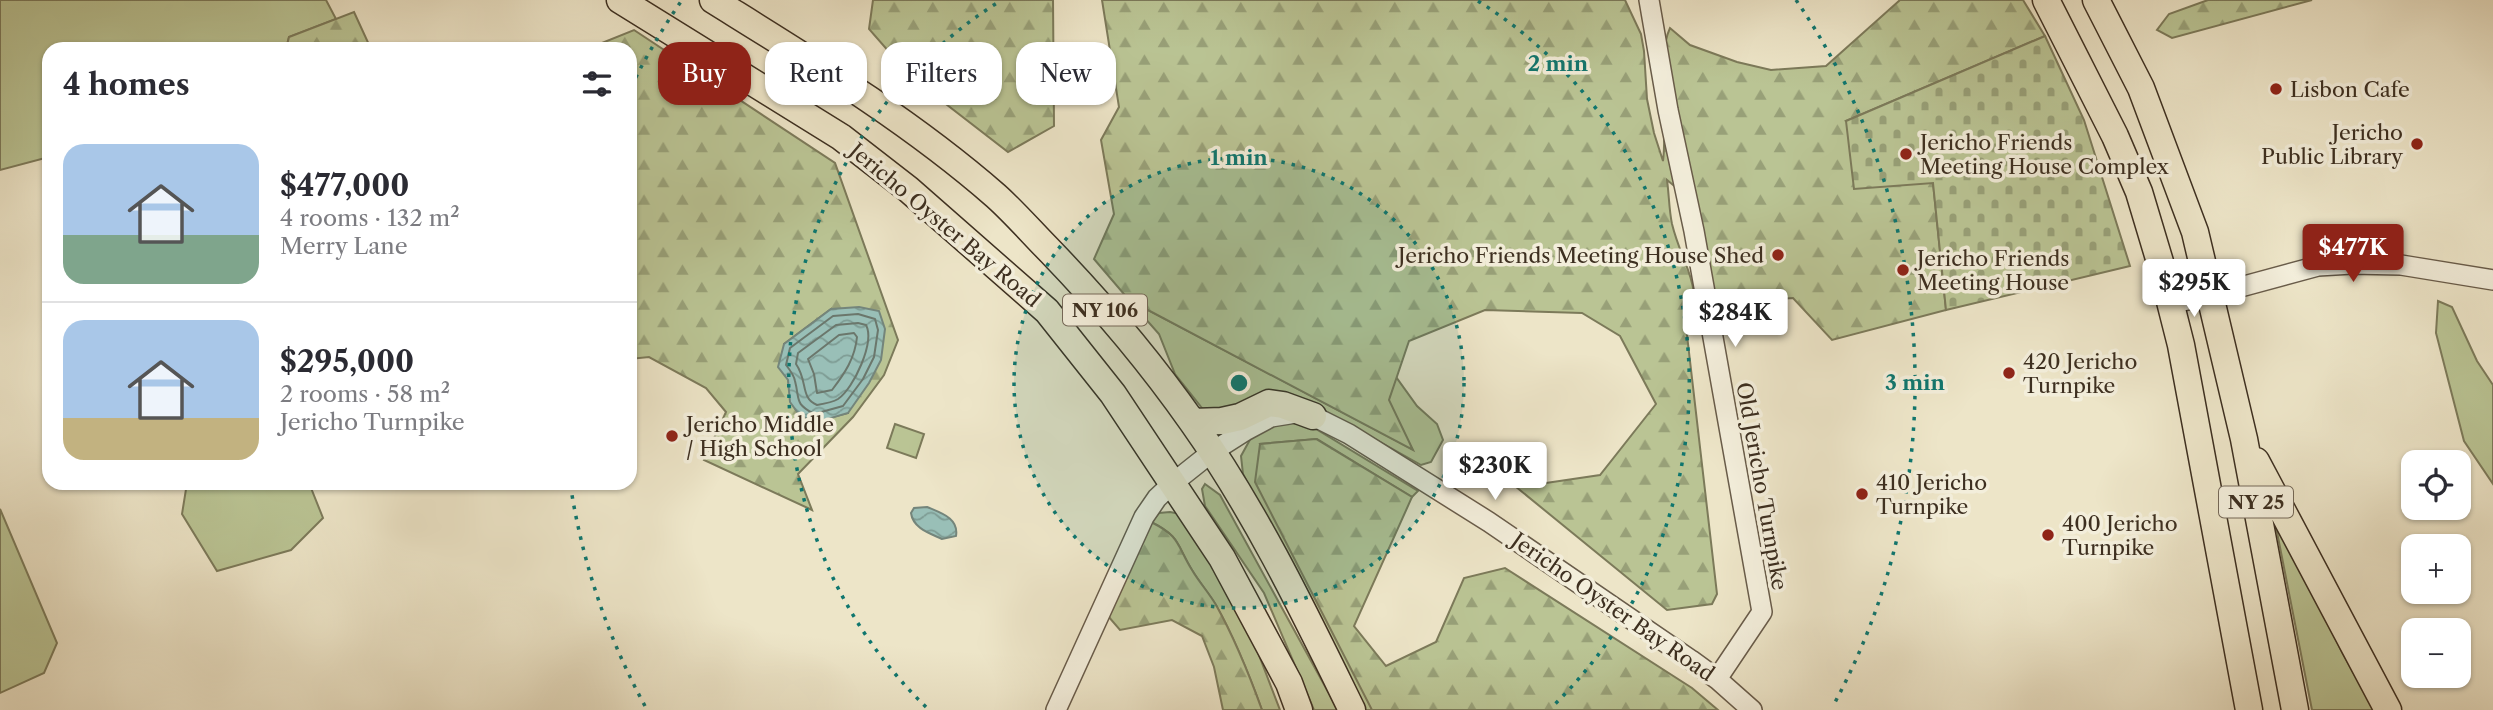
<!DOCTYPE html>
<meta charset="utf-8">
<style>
:root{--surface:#fff;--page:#f7f7f7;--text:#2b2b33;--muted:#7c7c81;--line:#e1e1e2;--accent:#8f2418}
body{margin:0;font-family:"Libre Caslon Text",serif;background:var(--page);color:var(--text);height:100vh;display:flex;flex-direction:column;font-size:26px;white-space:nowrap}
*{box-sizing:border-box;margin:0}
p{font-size:23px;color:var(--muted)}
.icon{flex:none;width:38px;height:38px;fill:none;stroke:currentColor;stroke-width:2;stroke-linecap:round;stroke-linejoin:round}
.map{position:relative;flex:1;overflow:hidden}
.sheet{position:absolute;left:42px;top:42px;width:595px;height:448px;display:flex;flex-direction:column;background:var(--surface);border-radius:21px;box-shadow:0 2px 5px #0004}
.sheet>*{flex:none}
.top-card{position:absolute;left:658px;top:42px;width:665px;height:63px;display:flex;gap:14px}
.tools{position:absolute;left:2401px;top:450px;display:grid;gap:14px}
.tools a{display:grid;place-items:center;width:70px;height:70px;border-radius:14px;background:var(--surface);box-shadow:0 2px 5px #0004;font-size:35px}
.price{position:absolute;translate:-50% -60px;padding:0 16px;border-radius:7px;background:#fff;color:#222;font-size:23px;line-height:46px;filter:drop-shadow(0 2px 4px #0008)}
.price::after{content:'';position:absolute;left:50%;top:42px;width:21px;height:16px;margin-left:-10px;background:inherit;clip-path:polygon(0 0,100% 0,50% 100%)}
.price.current{background:var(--accent);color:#fff}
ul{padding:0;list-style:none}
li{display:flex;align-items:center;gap:21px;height:175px;padding:0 21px}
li+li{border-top:2px solid var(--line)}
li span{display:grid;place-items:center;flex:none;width:196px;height:140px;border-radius:21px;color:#555}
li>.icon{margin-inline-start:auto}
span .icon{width:84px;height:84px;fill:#fffc;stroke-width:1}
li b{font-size:30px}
h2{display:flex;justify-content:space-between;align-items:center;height:84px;padding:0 21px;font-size:30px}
.tag{padding:0 24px;border-radius:21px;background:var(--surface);box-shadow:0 2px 5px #0004;font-size:24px;line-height:63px}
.tag.current{background:var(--accent);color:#fff}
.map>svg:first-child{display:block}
.green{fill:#bac494;stroke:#7c7a5a;stroke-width:2}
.forest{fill:url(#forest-firs);stroke:#7c7a5a;stroke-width:2;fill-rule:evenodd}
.cemetery{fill:url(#cemetery-stones);stroke:#7c7a5a;stroke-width:2}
.water{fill:url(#water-waves);stroke:#74857b;stroke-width:2}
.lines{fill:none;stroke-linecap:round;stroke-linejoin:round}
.shore{stroke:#6b776c;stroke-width:2}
.minor-casing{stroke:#695c4a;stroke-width:22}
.major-casing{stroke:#3d2f20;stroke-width:29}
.minor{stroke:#f3eedb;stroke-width:19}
.major{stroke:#ede5c8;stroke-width:26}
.ring{fill:none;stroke:#0f766e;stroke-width:3.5;stroke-dasharray:3.5 7}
.poi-dot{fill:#8f2418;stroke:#f3eedb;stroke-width:2.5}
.labels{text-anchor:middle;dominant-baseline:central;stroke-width:7;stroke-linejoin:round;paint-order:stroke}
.shield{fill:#f3eedb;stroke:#746858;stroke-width:2}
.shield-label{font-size:19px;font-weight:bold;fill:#3d2f20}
.poi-label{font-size:21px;fill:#3d2f20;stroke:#f3eedb;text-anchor:start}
.street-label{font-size:21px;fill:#3d2f20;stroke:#f3eedb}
.centre{fill:#0f766e;stroke:#f3eedb;stroke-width:3.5}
.ring-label{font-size:21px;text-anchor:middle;font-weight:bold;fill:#0f766e;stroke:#f3eedb;stroke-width:7;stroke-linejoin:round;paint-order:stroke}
</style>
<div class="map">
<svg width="2493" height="710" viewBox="0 0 2493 710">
<defs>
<pattern id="forest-firs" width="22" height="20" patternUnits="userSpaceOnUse" patternTransform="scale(1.75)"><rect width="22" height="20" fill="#bac494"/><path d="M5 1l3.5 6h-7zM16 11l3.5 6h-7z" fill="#98a078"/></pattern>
<pattern id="cemetery-stones" width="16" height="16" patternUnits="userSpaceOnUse" patternTransform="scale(1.75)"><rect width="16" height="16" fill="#bac494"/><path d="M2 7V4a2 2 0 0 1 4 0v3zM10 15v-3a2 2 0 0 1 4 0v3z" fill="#98a078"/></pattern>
<pattern id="water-waves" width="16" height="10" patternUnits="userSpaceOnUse" patternTransform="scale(1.75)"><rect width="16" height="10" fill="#99bfb7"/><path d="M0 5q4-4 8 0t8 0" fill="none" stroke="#7e9c94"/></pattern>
</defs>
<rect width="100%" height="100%" fill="#ede5c8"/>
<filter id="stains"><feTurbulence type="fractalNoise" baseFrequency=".00286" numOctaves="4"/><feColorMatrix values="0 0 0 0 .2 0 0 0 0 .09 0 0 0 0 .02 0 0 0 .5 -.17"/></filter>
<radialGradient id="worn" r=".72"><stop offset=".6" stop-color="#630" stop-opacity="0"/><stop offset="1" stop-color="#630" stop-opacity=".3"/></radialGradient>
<path class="green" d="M0 0H326L336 19 289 37 286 49H49V157L0 170Z
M1129 300 1412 449 1388 400 1396 377 1417 406 1437 424 1443 440 1431 462 1421 465 1325 411 1210 415 1202 408 1175 374 1159 334Z
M2438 301 2452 307 2477 361 2493 385V484L2464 441 2436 333Z
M1293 421 1311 426 1418 491 1412 497 1317 439 1260 444 1374 710H1360L1243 474 1241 456 1252 436 1271 424Z
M895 424 924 434 916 458 887 448Z
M187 483H309L323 518 291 550 217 571 182 514Z
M1205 484 1220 495 1338 710H1314L1264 593 1205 506 1202 489Z
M0 509 57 643 44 673 0 693Z
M1170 512 1180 514 1191 523 1252 637 1280 710H1262C1249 674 1235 639 1216 605 1209 593 1199 582 1192 570 1176 544 1181 537 1151 522L1159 513Z
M2282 525 2342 652 2374 710H2312L2276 527Z"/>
<path class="forest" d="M873 0H1053L1054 126 1008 152 911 77 869 29Z
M1102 0H1625L1641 34 1644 51 1647 99 1654 133 1663 161C1668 125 1656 57 1670 28L1690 45 1737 62 1771 70 1826 66 1900 0H2023L2045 36 1846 121 1933 183 1946 310 1832 340 1793 298 1717 303 1678 189 1667 180C1669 194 1669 210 1672 224 1684 272 1705 282 1687 335L1717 594 1712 604 1667 610 1510 482 1546 483 1600 475 1656 404 1620 336 1582 313 1485 310 1409 341 1389 400 1413 450 1129 300 1094 259 1114 214 1101 140 1119 107Z
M2208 0H2312L2172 38 2157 30 2169 14Z
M354 12 371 49H286L289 37Z
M634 30 835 163 898 340 884 375 853 417 798 474 812 510 704 460 726 412 706 388 649 357 630 359V49H587ZM831 309 848 413 814 422 798 413 791 402 784 344Z
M1316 439 1412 497 1354 626 1386 666 1436 642 1464 578 1505 568 1692 688 1718 710H1372L1255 482 1260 444Z
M1151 522C1181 537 1176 544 1192 570 1199 582 1209 593 1216 605 1235 639 1249 674 1262 710H1223L1214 667 1202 636 1172 620 1120 630 1108 616Z"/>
<path class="cemetery" d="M2045 36 2084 120 2130 266 1946 310 1933 183 1854 189 1846 121Z"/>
<path class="water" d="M859 307 879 311 885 329 881 360 869 383 848 413 814 423 798 413 790 402 788 380 778 367 784 344 831 309Z
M927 507C941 513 959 518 956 536L942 539C929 533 913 528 911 513L914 508Z"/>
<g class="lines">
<path class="shore" d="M858 314 875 319 878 330 874 357 863 379 843 406 814 414C794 403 800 400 795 381 794 375 790 370 786 365L790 348 833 316Z
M858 323 866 325C875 342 854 388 838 399 833 402 823 404 817 405 800 398 808 381 796 364L798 353 836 325Z
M854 333 857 337C855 358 845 373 832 390L817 393 814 374 808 359 839 335Z"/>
<g class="minor-casing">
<path id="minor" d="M1649 0 1668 110 1694 231 1762 612 1717 679
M2169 304 2211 295 2318 266 2352 264 2401 265 2493 280
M1056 710 1144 517 1157 498 1173 483 1212 452 1245 431 1271 417 1296 413 1313 416 1349 434 1489 522 1691 660 1717 679 1752 710"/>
</g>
<g class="major-casing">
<path id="major" d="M620 0 841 137 908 189 1047 311 1113 394 1222 558 1289 683 1299 710
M713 0C811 61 909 120 996 196 1015 213 1033 234 1051 252 1102 305 1151 363 1193 423 1256 512 1304 612 1352 710
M2046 0 2115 136 2139 192 2160 262 2181 345 2249 710
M2096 0 2141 88 2195 232 2244 439 2295 710
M1193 422 1222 421 1240 417 1269 403 1283 405 1313 416
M2256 461 2388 710"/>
</g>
<use href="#minor" class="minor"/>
<use href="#major" class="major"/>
</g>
<circle cx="1239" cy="383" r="225" fill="#0f766e" fill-opacity=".12"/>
<g class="ring">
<circle cx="1239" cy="383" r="225"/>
<path d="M926 707A451 451 0 0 1 1000 1M1478 1A451 451 0 0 1 1552 707"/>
<path d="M645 706A676 676 0 0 1 571 489M631 87A676 676 0 0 1 682 0M1796 0A676 676 0 0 1 1833 706"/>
</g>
<g class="poi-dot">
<circle cx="2276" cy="89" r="7"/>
<circle cx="2417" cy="144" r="7"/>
<circle cx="1906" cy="154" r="7"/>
<circle cx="1778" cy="255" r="7"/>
<circle cx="1903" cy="270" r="7"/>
<circle cx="2009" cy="373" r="7"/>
<circle cx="672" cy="436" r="7"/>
<circle cx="1862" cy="494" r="7"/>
<circle cx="2048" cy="535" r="7"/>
</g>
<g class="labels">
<g class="shield">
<rect x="1063" y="294.5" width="84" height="31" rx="5"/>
<rect x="2219" y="486.5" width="74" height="31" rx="5"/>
</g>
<g class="shield-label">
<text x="1105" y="310">NY 106</text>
<text x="2256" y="502">NY 25</text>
</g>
<g class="poi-label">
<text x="2290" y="89">Lisbon Cafe</text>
<text x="2403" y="132" text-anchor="end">Jericho<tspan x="2403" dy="24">Public Library</tspan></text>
<text x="1920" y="142">Jericho Friends<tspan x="1920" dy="24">Meeting House Complex</tspan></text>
<text x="1764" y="255" text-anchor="end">Jericho Friends Meeting House Shed</text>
<text x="1917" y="258">Jericho Friends<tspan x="1917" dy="24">Meeting House</tspan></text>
<text x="2023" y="361">420 Jericho<tspan x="2023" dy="24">Turnpike</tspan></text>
<text x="686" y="424">Jericho Middle<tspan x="686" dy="24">/ High School</tspan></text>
<text x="1876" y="482">410 Jericho<tspan x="1876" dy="24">Turnpike</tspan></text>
<text x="2062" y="523">400 Jericho<tspan x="2062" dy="24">Turnpike</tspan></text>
</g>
<g class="street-label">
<text transform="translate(945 225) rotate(40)">Jericho Oyster Bay Road</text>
<text transform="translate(1762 486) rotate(80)">Old Jericho Turnpike</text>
<text transform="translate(1613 607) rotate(35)">Jericho Oyster Bay Road</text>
</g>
</g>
<circle cx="1239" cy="383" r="10" class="centre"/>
<g class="ring-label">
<text x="1558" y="71">2 min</text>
<text x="1239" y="165">1 min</text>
<text x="1915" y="390">3 min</text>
</g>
<rect width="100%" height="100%" filter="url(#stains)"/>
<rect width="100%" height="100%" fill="url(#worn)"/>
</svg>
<div class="tools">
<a><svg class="icon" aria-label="locate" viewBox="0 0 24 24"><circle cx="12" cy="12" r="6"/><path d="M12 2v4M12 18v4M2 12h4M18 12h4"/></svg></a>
<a>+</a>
<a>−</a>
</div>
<b class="price current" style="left:2353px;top:284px">$477K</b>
<b class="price" style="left:2194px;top:319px">$295K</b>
<b class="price" style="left:1735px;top:349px">$284K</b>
<b class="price" style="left:1495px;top:502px">$230K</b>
<div class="top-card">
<a class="tag current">Buy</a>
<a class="tag">Rent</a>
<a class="tag">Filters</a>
<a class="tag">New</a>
</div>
<section class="sheet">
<h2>4 homes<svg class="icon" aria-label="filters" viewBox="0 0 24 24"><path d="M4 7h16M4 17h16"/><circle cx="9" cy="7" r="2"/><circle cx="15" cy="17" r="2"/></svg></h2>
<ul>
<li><span style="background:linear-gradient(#a9c7e8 65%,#7fa58c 0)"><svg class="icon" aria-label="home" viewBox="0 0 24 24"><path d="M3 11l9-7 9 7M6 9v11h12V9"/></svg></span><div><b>$477,000</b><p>4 rooms · 132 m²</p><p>Merry Lane</p></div></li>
<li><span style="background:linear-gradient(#a9c7e8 70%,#c2b280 0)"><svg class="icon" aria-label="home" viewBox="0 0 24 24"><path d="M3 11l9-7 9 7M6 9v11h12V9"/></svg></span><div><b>$295,000</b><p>2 rooms · 58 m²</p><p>Jericho Turnpike</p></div></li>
</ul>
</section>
</div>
